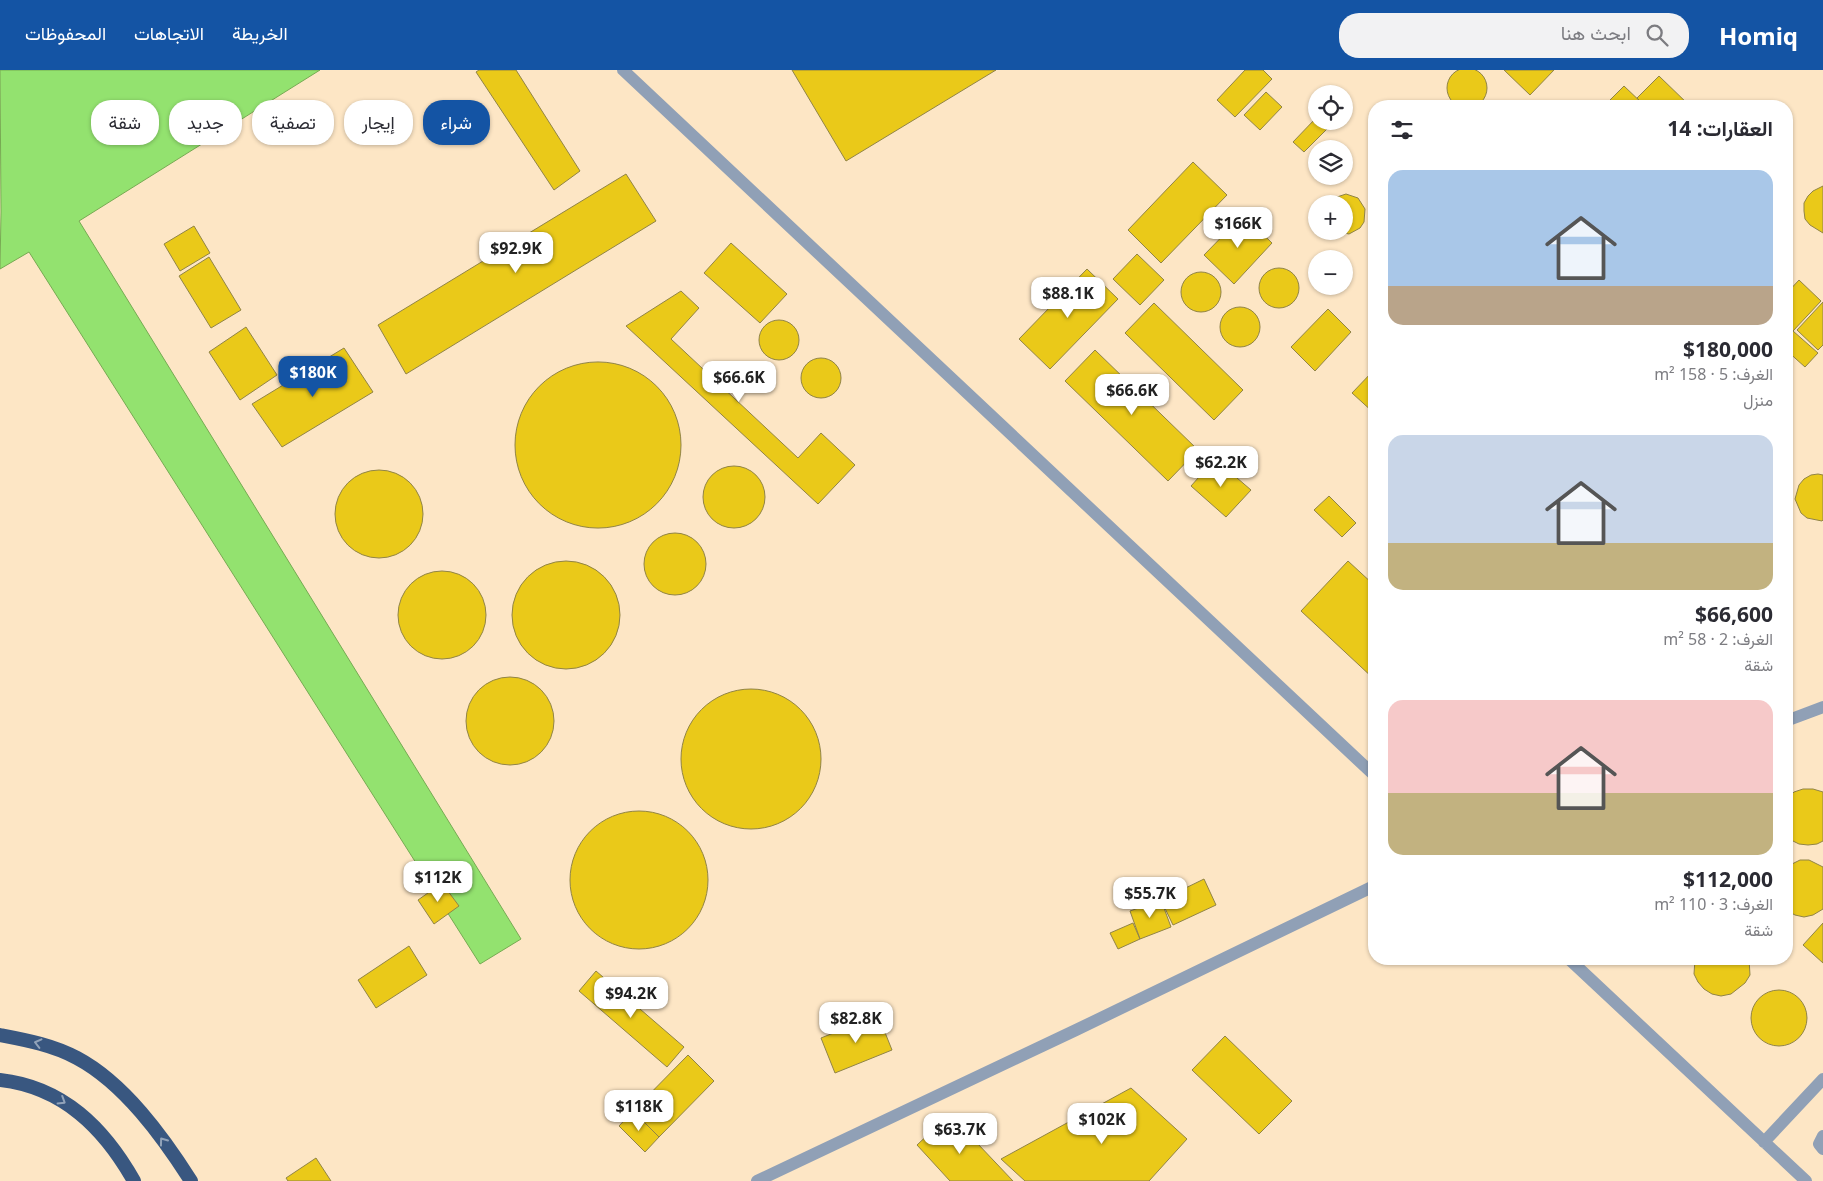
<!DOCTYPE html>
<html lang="ar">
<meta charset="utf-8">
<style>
:root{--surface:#fff;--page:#f2f2f3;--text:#2b2b33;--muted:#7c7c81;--accent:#1454a4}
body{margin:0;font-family:"Noto Sans",Vazirmatn,sans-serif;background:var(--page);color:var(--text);direction:rtl;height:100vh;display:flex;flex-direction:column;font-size:19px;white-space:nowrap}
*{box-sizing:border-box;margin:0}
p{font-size:16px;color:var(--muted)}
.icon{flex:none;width:28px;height:28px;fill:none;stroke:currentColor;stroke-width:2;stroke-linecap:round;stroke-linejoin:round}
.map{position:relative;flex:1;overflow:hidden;direction:ltr}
.details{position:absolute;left:1368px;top:30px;width:425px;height:865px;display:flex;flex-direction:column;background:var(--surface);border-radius:20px;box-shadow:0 1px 4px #0004;direction:rtl}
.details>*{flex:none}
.hud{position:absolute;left:15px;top:30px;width:475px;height:45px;direction:rtl;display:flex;gap:10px}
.tools{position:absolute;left:1308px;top:15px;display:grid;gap:10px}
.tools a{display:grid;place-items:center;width:45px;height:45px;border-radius:50%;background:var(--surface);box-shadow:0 1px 4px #0004;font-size:25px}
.price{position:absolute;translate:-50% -42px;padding:0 11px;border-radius:10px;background:#fff;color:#222;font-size:16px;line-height:32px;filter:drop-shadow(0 1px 2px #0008)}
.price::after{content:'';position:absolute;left:50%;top:30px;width:15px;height:11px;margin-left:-8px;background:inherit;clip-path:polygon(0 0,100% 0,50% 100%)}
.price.current{background:var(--accent);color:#fff}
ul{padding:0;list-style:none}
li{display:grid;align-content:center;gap:10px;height:265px;padding:0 20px}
li span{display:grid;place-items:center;height:155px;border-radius:15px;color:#555}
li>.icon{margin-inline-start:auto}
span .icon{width:90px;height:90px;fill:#fffc;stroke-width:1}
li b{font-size:21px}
h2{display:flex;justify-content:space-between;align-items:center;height:60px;padding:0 20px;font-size:21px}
.chip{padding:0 18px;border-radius:20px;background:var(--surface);box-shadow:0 1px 4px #0004;font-size:18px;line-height:45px}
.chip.current{background:var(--accent);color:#fff}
header{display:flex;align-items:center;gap:30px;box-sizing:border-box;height:70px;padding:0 25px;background:var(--accent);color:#fff}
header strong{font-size:24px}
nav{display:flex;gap:28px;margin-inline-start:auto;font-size:18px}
.search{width:350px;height:45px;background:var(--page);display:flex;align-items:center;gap:12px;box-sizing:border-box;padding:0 18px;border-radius:20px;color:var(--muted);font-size:19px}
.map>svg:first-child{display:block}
.water{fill:#93e26f;stroke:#76aa52}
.building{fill:#eac919;stroke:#918446}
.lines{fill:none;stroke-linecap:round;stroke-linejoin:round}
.service{stroke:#90a0b6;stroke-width:12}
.trunk{stroke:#395780;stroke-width:14}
.oneway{stroke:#92a3b9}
</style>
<header>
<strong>Homiq</strong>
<div class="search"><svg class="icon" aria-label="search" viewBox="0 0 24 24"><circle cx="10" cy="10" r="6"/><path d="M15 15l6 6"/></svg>ابحث هنا</div>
<nav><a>الخريطة</a><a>الاتجاهات</a><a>المحفوظات</a></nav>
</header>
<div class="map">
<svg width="1823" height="1111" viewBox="0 0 1823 1111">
<rect width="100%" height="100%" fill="#fde6c5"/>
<path class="water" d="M0 0H320L79 151 521 869 480 894 29 182 0 199 1 142Z"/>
<path class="building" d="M1447 18a20 20 0 1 1 40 0a20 20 0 1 1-40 0Z
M479 0H516L580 101 554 120 476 2Z
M792 0H996L846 91Z
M1245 0H1263L1272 9 1235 47 1217 30Z
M1504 0H1554L1530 25Z
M1659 6 1690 36H1645L1637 28Z
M1624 16 1645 36H1604Z
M1266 22 1282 37 1260 60 1244 45Z
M1316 48V51H1319L1327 59 1304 82 1293 72Z
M1193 92 1227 125 1161 193 1128 160Z
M626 104 656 151 406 304 378 255Z
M1823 116V163L1810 155 1805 149 1804 141V133L1808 126 1813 121Z
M1346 124 1358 128 1365 139 1364 152 1360 158 1349 164 1336 161H1344V134H1329L1334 128Z
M1243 145 1272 173 1234 214 1204 185Z
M194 156 210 183 180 201 164 174Z
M731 173 787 224 760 253 704 203Z
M1786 183 1791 192 1792 200 1786 212Z
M1137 184 1164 210 1140 235 1113 209Z
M209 187 241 240 211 258 179 206Z
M1259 218a20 20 0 1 1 40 0a20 20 0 1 1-40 0Z
M1087 199 1118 229 1050 299 1019 269Z
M1181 222a20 20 0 1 1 40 0a20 20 0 1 1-40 0Z
M1799 210 1821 231 1793 261 1818 283 1805 297 1786 280V224Z
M681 221 699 238 671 269 798 388 821 363 855 395 818 434 626 256Z
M1823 232V275L1818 280 1797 260Z
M1154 233 1243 320 1214 350 1125 263Z
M1220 257a20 20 0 1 1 40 0a20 20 0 1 1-40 0Z
M1328 239 1351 262 1315 301 1291 277Z
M759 270a20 20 0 1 1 40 0a20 20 0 1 1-40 0Z
M246 257 277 305 240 330 209 282Z
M344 278 373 322 282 377 252 334Z
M1095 280 1198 380 1168 411 1065 311Z
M801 308a20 20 0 1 1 40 0a20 20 0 1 1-40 0Z
M515 375a83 83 0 1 1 166 0a83 83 0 1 1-166 0Z
M1374 300V343L1352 323Z
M1215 389 1251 420 1226 447 1191 416Z
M703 427a31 31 0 1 1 62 0a31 31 0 1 1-62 0Z
M335 444a44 44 0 1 1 88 0a44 44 0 1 1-88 0Z
M1818 404 1823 405V450L1822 451 1807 448 1801 443 1795 429 1799 415 1804 409 1811 405Z
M1329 426 1356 453 1342 467 1314 440Z
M644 494a31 31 0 1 1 62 0a31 31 0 1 1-62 0Z
M512 545a54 54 0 1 1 108 0a54 54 0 1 1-108 0Z
M1348 491 1374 515V609L1301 541Z
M398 545a44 44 0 1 1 88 0a44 44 0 1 1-88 0Z
M466 651a44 44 0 1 1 88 0a44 44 0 1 1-88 0Z
M681 689a70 70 0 1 1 140 0a70 70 0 1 1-140 0Z
M1803 719H1813L1823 722V771L1817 774 1808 775 1799 774 1791 770 1786 765V730L1794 722Z
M570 810a69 69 0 1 1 138 0a69 69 0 1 1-138 0Z
M1800 790H1809L1823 797V839L1813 845 1804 847 1795 845 1786 840V797Z
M1204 809 1216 835 1173 855 1161 830Z
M442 813 459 836 434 854 418 830Z
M1161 830 1171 857 1140 869 1130 841Z
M1133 853 1140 869 1118 879 1110 863Z
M1823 853V893L1803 875Z
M409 876 427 905 376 938 358 910Z
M1695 889H1749L1750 905 1745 913 1731 924 1721 926 1712 924 1704 919 1698 912 1694 904Z
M596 901 684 977 667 997 579 921Z
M1751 948a28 28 0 1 1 56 0a28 28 0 1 1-56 0Z
M878 945 892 980 835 1003 821 968Z
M1225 966 1292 1031 1259 1064 1192 1000Z
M688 985 714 1011 659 1067 633 1041Z
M1131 1018 1187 1069 1149 1111H1025L1001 1089Z
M633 1041 659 1067 645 1082 619 1056Z
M950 1044 977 1073 1013 1111H950L917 1075Z
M316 1088 331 1111H288L286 1108Z"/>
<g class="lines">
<path class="service" d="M623 0 1374 705
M1786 651 1823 637
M1569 889 1806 1111
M1823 1066 1819 1074 1823 1079
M1764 1072 1823 1009
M757 1111 1076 960 1374 816"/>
<path class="trunk" d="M0 965C26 970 53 975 77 988 124 1013 163 1067 191 1111
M0 1010C63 1017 104 1058 134 1111"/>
</g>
<defs><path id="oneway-chevron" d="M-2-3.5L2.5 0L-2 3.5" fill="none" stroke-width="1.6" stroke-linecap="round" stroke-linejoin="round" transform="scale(1.25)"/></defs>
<g class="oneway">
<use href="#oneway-chevron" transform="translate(38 973) rotate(-166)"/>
<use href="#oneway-chevron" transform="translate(62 1031) rotate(32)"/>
<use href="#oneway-chevron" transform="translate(163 1071) rotate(-126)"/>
</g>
</svg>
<div class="tools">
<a><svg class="icon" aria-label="locate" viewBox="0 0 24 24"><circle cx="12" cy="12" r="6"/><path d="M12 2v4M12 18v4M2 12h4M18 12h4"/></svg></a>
<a><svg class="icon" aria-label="layers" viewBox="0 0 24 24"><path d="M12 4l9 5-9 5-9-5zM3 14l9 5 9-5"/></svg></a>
<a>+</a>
<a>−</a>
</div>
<b class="price" style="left:1238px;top:179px">$166K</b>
<b class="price" style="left:516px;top:204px">$92.9K</b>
<b class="price" style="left:1068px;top:249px">$88.1K</b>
<b class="price current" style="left:313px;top:328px">$180K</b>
<b class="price" style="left:739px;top:333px">$66.6K</b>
<b class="price" style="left:1132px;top:346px">$66.6K</b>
<b class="price" style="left:1221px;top:418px">$62.2K</b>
<b class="price" style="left:438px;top:833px">$112K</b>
<b class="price" style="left:1150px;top:849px">$55.7K</b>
<b class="price" style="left:631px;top:949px">$94.2K</b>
<b class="price" style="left:856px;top:974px">$82.8K</b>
<b class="price" style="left:639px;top:1062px">$118K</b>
<b class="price" style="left:1102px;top:1075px">$102K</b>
<b class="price" style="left:960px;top:1085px">$63.7K</b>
<div class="hud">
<a class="chip current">شراء</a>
<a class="chip">إيجار</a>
<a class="chip">تصفية</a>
<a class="chip">جديد</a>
<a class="chip">شقة</a>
</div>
<section class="details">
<h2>العقارات: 14<svg class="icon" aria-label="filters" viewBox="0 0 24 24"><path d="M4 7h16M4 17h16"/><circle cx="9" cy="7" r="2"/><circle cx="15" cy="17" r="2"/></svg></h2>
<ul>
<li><span style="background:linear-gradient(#a9c7e8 75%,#b9a48a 0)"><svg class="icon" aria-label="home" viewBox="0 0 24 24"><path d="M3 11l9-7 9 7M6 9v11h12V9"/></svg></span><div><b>$180,000</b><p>الغرف: 5 · 158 m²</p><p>منزل</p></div></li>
<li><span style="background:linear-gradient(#c9d6e8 70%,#c2b280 0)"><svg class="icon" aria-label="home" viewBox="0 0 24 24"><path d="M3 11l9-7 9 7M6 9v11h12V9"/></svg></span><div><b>$66,600</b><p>الغرف: 2 · 58 m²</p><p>شقة</p></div></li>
<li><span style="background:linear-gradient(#f6c9c9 60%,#c2b280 0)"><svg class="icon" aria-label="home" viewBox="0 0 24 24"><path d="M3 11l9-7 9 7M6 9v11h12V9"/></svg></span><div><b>$112,000</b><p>الغرف: 3 · 110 m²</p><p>شقة</p></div></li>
</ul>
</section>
</div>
